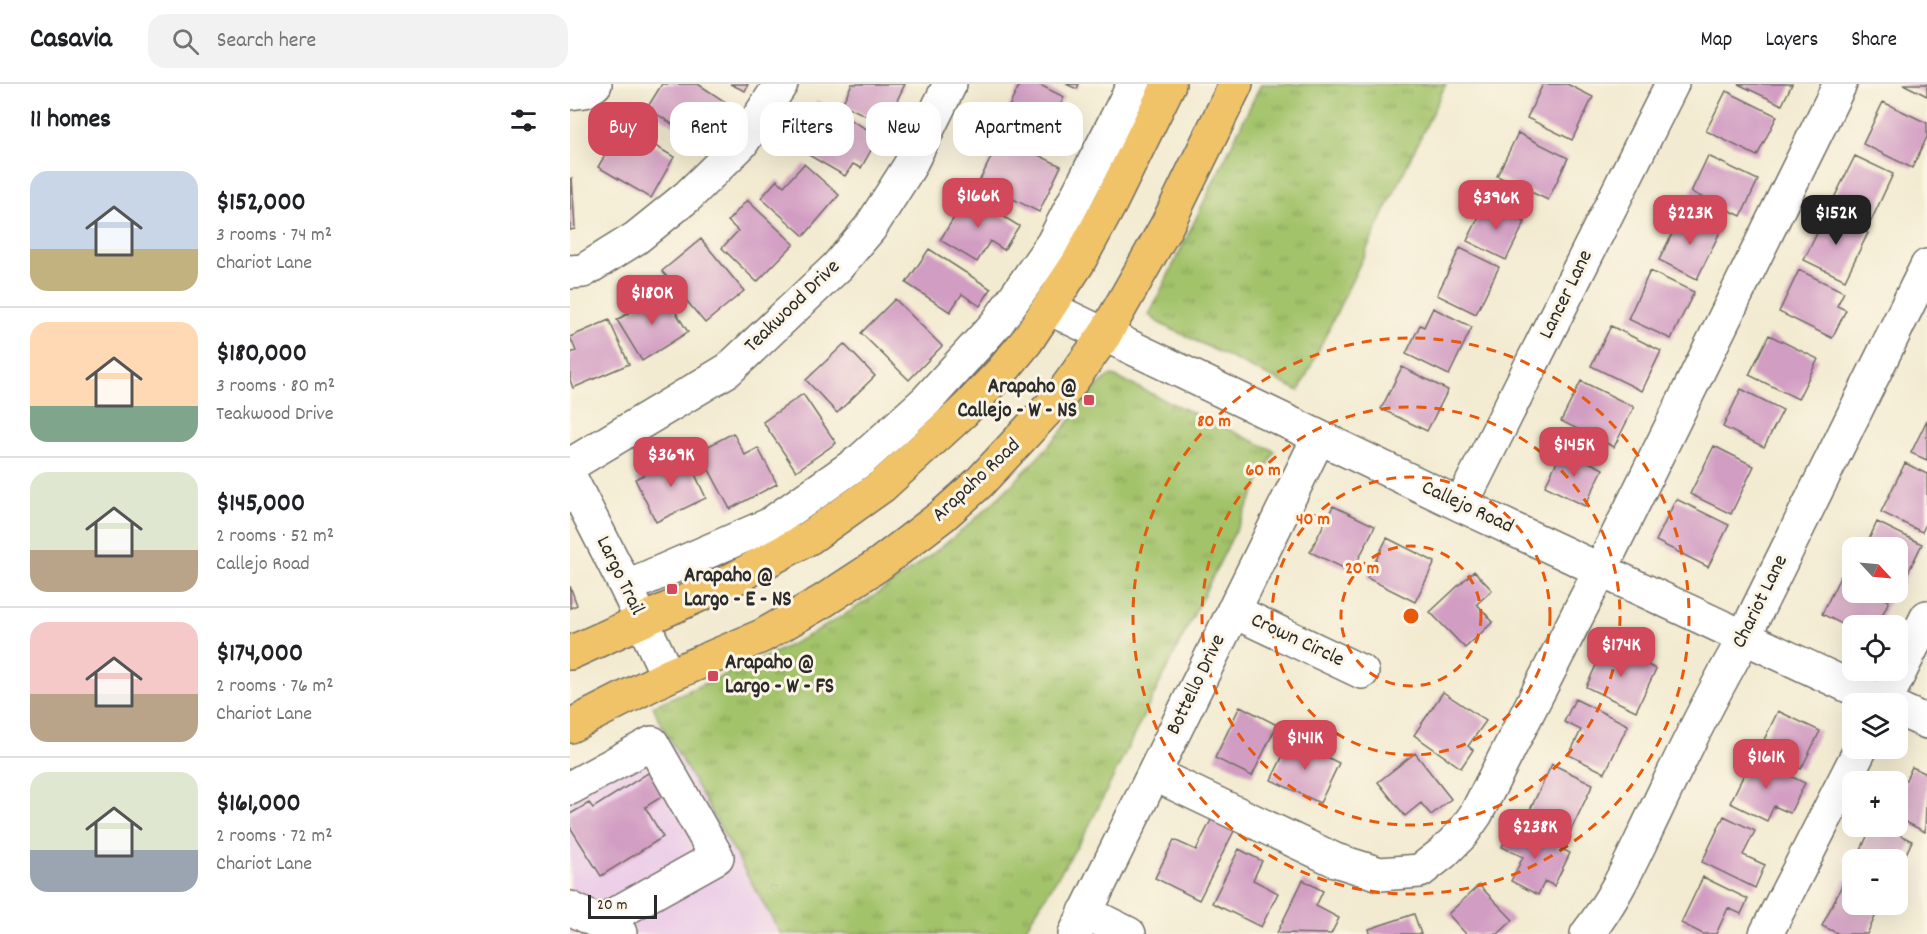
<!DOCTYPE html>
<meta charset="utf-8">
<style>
:root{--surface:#fff;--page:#f2f2f2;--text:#202124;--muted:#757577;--line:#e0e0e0;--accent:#d1495b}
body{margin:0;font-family:Dekko,sans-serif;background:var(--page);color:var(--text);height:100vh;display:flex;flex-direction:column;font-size:22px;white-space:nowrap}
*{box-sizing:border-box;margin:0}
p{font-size:20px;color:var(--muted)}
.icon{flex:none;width:33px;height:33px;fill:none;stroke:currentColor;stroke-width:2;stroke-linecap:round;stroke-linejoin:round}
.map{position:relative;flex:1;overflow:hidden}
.drawer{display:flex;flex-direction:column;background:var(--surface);width:570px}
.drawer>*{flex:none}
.banner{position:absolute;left:18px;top:18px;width:570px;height:54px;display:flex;gap:12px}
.needle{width:39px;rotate:116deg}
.tools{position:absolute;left:1272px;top:453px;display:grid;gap:12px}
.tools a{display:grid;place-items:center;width:66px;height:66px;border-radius:12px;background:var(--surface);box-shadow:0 6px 24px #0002;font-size:30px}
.scale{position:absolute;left:18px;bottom:15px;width:69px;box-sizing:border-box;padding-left:6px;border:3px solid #2b2b2b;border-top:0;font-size:16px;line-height:21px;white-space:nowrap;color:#2b2b2b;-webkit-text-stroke:4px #fcf5e5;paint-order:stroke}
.price{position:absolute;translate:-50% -51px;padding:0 14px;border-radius:12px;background:var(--accent);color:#fff;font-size:20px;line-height:39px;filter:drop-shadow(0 2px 3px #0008)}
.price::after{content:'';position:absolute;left:50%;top:36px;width:18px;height:14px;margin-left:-9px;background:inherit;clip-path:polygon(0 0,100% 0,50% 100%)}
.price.active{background:#222;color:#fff}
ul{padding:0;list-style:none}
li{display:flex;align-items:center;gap:18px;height:150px;padding:0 30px}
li+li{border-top:2px solid var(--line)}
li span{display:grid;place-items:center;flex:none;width:168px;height:120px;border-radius:18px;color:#555}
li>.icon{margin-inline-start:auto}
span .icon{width:72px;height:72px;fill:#fffc;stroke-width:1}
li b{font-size:26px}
h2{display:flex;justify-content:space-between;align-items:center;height:72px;padding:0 30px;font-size:26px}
.chip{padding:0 21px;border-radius:18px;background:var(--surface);box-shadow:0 6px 24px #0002;font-size:21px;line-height:54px}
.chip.active{background:var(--accent);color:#fff}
header{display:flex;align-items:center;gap:36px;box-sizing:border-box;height:84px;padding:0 30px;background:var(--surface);border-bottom:2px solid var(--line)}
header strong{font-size:28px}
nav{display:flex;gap:33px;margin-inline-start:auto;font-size:21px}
.search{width:420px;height:54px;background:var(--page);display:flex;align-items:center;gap:15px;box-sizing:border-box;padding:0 21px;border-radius:18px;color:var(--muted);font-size:22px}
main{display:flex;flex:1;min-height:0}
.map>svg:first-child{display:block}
.built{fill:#edd0e8}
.grass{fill:url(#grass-tufts);stroke:#67774b;stroke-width:1.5}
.building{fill:#d29dc3}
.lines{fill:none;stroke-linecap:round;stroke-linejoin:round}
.minor-casing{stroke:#716e65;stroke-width:36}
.major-casing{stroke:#716e65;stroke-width:36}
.minor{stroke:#fff;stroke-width:33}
.major{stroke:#f0c369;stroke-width:33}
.ring{fill:none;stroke:#e8590c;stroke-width:3;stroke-dasharray:10 8}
.poi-dot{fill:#d1495b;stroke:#fcf5e5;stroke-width:2}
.labels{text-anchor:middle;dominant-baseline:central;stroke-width:6;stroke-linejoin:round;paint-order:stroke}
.street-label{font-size:21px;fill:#2b2b2b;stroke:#fcf5e5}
.poi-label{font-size:21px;font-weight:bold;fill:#2b2b2b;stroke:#fcf5e5;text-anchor:start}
.centre{fill:#e8590c;stroke:#fcf5e5;stroke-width:3}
.ring-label{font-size:18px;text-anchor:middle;font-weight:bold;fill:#e8590c;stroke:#fcf5e5;stroke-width:6;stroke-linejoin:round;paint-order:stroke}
</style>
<header>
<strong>Casavia</strong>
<div class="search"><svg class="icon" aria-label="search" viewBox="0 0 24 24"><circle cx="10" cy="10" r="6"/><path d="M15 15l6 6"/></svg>Search here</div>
<nav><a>Map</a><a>Layers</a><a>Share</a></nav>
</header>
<main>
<section class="drawer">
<h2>11 homes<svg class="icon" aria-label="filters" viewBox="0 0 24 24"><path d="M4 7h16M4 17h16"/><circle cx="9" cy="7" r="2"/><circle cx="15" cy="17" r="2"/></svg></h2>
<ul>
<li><span style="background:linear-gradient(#c9d6e8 65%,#c2b280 0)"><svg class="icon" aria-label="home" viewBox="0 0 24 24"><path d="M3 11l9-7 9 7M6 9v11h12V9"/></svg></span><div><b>$152,000</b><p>3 rooms · 74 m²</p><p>Chariot Lane</p></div></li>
<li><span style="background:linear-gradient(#ffd9b3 70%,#7fa58c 0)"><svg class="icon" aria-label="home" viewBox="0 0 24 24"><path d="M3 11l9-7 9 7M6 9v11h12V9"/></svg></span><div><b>$180,000</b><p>3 rooms · 80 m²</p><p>Teakwood Drive</p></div></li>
<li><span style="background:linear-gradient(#dfe7d0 65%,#b9a48a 0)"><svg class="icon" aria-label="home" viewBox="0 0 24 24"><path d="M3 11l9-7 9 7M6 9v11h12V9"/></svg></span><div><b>$145,000</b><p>2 rooms · 52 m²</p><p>Callejo Road</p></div></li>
<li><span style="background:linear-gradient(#f6c9c9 60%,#b9a48a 0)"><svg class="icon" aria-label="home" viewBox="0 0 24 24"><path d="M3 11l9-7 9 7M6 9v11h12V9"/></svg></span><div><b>$174,000</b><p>2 rooms · 76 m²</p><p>Chariot Lane</p></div></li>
<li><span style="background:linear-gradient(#dfe7d0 65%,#9aa5b1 0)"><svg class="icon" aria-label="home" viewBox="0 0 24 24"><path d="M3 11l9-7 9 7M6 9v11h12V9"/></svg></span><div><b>$161,000</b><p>2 rooms · 72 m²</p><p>Chariot Lane</p></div></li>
</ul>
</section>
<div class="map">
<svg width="1357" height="850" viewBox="0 0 1357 850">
<defs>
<pattern id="grass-tufts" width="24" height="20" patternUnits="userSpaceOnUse" patternTransform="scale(1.5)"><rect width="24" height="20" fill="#a3c36b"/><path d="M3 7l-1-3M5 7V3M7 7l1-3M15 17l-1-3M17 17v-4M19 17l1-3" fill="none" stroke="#859f58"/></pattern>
</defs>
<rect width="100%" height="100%" fill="#fcf5e5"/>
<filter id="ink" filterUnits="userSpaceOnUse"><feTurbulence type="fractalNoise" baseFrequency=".0167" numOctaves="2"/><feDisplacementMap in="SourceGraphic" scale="12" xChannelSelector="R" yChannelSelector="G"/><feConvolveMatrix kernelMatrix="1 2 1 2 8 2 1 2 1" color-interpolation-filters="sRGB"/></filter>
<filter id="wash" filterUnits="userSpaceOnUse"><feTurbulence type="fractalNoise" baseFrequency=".008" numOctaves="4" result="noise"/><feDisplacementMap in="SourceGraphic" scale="24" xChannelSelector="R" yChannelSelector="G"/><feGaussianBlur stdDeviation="1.35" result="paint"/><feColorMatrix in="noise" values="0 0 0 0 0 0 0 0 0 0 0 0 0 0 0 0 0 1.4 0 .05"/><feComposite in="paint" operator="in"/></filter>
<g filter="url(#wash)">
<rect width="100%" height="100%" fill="#f3ebd1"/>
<path class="built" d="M90 638 211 850H0V693Z"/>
<path class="grass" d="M691 0H876L729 307 589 239 579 231Z
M541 291 705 367 516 748 452 850H211L90 638 83 622C123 604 164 588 204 569 272 536 339 491 397 442 430 414 461 382 490 349 507 329 519 306 541 291Z"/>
<g id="blocks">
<path class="building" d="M92 0H128L157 19 132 59 77 24Z
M160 0H178L175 7Z
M282 0H335L315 41 272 20Z
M450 0H468L494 13 483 37 493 41 481 65 430 41Z
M496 0H509L507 5Z
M973 0H997L1023 13 1002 56 957 34Z
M1168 0H1222L1212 21Z
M1333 0H1357V12Z
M1156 7 1207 32 1187 72 1136 47Z
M247 17 309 52 291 84 283 80 275 92 223 62Z
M1313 18 1357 39V53L1342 84 1293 60Z
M52 42 104 73 81 114 28 83Z
M948 49 998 74 978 116 927 92Z
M431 53 491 82 469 128 409 98Z
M1138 72 1188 96 1171 132 1121 108Z
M1285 72 1323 90 1301 137 1262 118Z
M234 80 269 111 234 152 191 114 207 96 214 102Z
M2 94 5 145 0 146V95Z
M398 111 449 142 434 166 420 157 407 178 370 156Z
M177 116 224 160 187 198 152 164 168 147 158 137Z
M916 118 955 138 936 176 897 157Z
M1257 129 1298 149 1275 196 1234 176Z
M1112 130 1150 148 1127 195 1089 176Z
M131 155 174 207 135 239 92 187Z
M890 164 929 183 906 230 867 211Z
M359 165 421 205 410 222 392 210 380 228 336 199Z
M1229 186 1274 208 1267 222 1276 226 1262 254 1209 228Z
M1080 187 1124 208 1101 255 1058 235Z
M93 208 118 248 72 277 47 236Z
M325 215 372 262 339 296 291 249Z
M863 224 902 243 879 291 836 270 850 241 854 243Z
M39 236 59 280 3 304 0 296V269L6 267 0 253Z
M1041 242 1091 267 1072 307 1021 282Z
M1199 251 1248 275 1228 315 1179 291Z
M274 260 305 292 267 329 236 296Z
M832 283 878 306 857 347 811 325Z
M1011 297 1064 323 1044 363 991 337Z
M1171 305 1213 326 1194 363 1153 343Z
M233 310 266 359 226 387 193 338Z
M1357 336V376L1341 369Z
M163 349 175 371 188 364 207 400 160 425 129 367Z
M1144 362 1184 382 1161 430 1120 410Z
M993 365 1033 385 1015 422 975 402Z
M116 371 136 414 86 438 65 395Z
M1335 379 1357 390V438L1352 448 1311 428Z
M1106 415 1159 441 1138 483 1086 457Z
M763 422 805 442 782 488 740 468Z
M1307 438 1352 460 1331 503 1328 502V464H1295Z
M817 454 865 478 845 518 797 494Z
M904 487 922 506 907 520 923 538 895 564 860 528Z
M1270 493 1282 499V508H1302L1319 517 1307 542H1282V545L1252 530Z
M0 502 7 521 0 524Z
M1036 560 1086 585 1066 627 1016 603Z
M873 608 916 637 898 662 903 666 891 684 844 651Z
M1005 615 1058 641 1035 689 999 671 1011 646 994 638Z
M670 622 707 641 682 692 645 674Z
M1208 627 1250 647 1231 685 1190 664Z
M721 655 769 679 750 719 701 696Z
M845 669 881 715 861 731 851 719 835 732 808 698Z
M1182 674 1235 699 1220 729 1204 722 1197 737 1160 719Z
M982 680 1023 700 1000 748 959 728Z
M89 682 103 706 75 723 93 753 31 792 0 743V730L19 719 23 724Z
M1342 683 1357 690 1355 748 1328 734V704L1331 706Z
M1154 732 1185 747 1173 771 1195 781 1185 804 1132 778Z
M642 734 665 745 629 816 585 794 604 756 626 766Z
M943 741 1000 769 984 802 975 797 968 811 941 797 953 773 932 763Z
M1302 742H1312L1342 757 1328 787V776H1286Z
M669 765 692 777 683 796 708 809 691 843 642 819Z
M1133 793 1178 815 1171 830 1158 824 1146 850H1133L1111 839Z
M1275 795 1282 799V820H1311L1297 850H1269L1252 842Z
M733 796 753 807 746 822 769 834 761 850 707 849Z
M909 801 943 836 928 850H896L878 830Z
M844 830 851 850H800L799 845Z"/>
</g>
</g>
<g filter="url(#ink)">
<use href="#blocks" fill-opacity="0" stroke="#716e65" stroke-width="1.5"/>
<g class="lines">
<g class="minor-casing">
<path id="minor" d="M0 9 15 7 25 0
M0 188 13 187 66 154 118 112 171 60 211 0
M479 224 891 421 1317 620
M0 381 158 286 267 183 300 144 339 83 380 0
M0 393 56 503 98 592
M891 421 1102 0
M56 503 199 441 291 376 356 317 427 239 483 159 564 0
M663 527 792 588
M1314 620 1357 533
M1328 625 1357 638
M584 690 765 776 810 790 850 787 873 769 892 750 906 730 1031 485 1270 0
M0 704 82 659 147 773 29 839
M0 824 50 849
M515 828 559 850
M505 850 749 353
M1017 850C1046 814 1064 771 1084 730 1110 675 1137 620 1167 567L1357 182
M1196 850 1291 664"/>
</g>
<g class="major-casing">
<path id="major" d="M0 569 156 499 239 454 312 402 393 328 432 287 456 258 508 179 540 120 599 0
M0 642 98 592 192 552 253 517 308 481 372 432 409 399 492 310 534 252 597 141 666 0"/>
</g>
<use href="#minor" class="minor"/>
<use href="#major" class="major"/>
</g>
</g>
<g class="ring">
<circle cx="841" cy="532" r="70"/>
<circle cx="841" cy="532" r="139"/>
<circle cx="841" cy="532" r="209"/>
<circle cx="841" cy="532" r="278"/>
</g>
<g class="poi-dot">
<rect x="513" y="310" width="12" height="12" rx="3"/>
<rect x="96" y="499" width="12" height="12" rx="3"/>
<rect x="137" y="586" width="12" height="12" rx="3"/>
</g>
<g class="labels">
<g class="street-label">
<text transform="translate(997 211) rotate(-64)">Lancer Lane</text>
<text transform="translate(223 223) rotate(-44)">Teakwood Drive</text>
<text transform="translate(407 397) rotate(-43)">Arapaho Road</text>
<text transform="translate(897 424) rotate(25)">Callejo Road</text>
<text transform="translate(49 492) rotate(64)">Largo Trail</text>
<text transform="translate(1191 518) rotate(-64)">Chariot Lane</text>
<text transform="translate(727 557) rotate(25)">Crown Circle</text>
<text transform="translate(627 601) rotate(-64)">Bottello Drive</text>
</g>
<g class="poi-label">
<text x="507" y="304" text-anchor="end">Arapaho @<tspan x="507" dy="24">Callejo - W - NS</tspan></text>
<text x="114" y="493">Arapaho @<tspan x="114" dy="24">Largo - E - NS</tspan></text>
<text x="155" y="580">Arapaho @<tspan x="155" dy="24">Largo - W - FS</tspan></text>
</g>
</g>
<circle cx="841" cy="532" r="9" class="centre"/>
<g class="ring-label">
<text x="644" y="342">80 m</text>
<text x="693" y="391">60 m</text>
<text x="743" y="440">40 m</text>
<text x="792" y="489">20 m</text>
</g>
</svg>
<div class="tools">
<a><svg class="needle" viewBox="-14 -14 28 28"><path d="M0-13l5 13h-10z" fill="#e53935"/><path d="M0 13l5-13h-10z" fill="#757577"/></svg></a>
<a><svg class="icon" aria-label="locate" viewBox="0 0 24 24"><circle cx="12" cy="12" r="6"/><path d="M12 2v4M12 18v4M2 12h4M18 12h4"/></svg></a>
<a><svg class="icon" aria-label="layers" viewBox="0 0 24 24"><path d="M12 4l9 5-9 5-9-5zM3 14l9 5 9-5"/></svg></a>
<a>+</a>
<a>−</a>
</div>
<div class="scale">20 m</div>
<b class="price" style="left:408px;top:145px">$166K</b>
<b class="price" style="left:926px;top:147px">$396K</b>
<b class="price" style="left:1120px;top:162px">$223K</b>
<b class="price active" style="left:1266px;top:162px">$152K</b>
<b class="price" style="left:82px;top:242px">$180K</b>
<b class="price" style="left:1004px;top:394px">$145K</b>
<b class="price" style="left:101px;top:404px">$369K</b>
<b class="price" style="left:1051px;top:594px">$174K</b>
<b class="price" style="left:735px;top:687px">$141K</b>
<b class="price" style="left:1196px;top:706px">$161K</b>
<b class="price" style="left:965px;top:776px">$238K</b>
<div class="banner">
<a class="chip active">Buy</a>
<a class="chip">Rent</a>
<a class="chip">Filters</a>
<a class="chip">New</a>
<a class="chip">Apartment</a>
</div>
</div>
</main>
